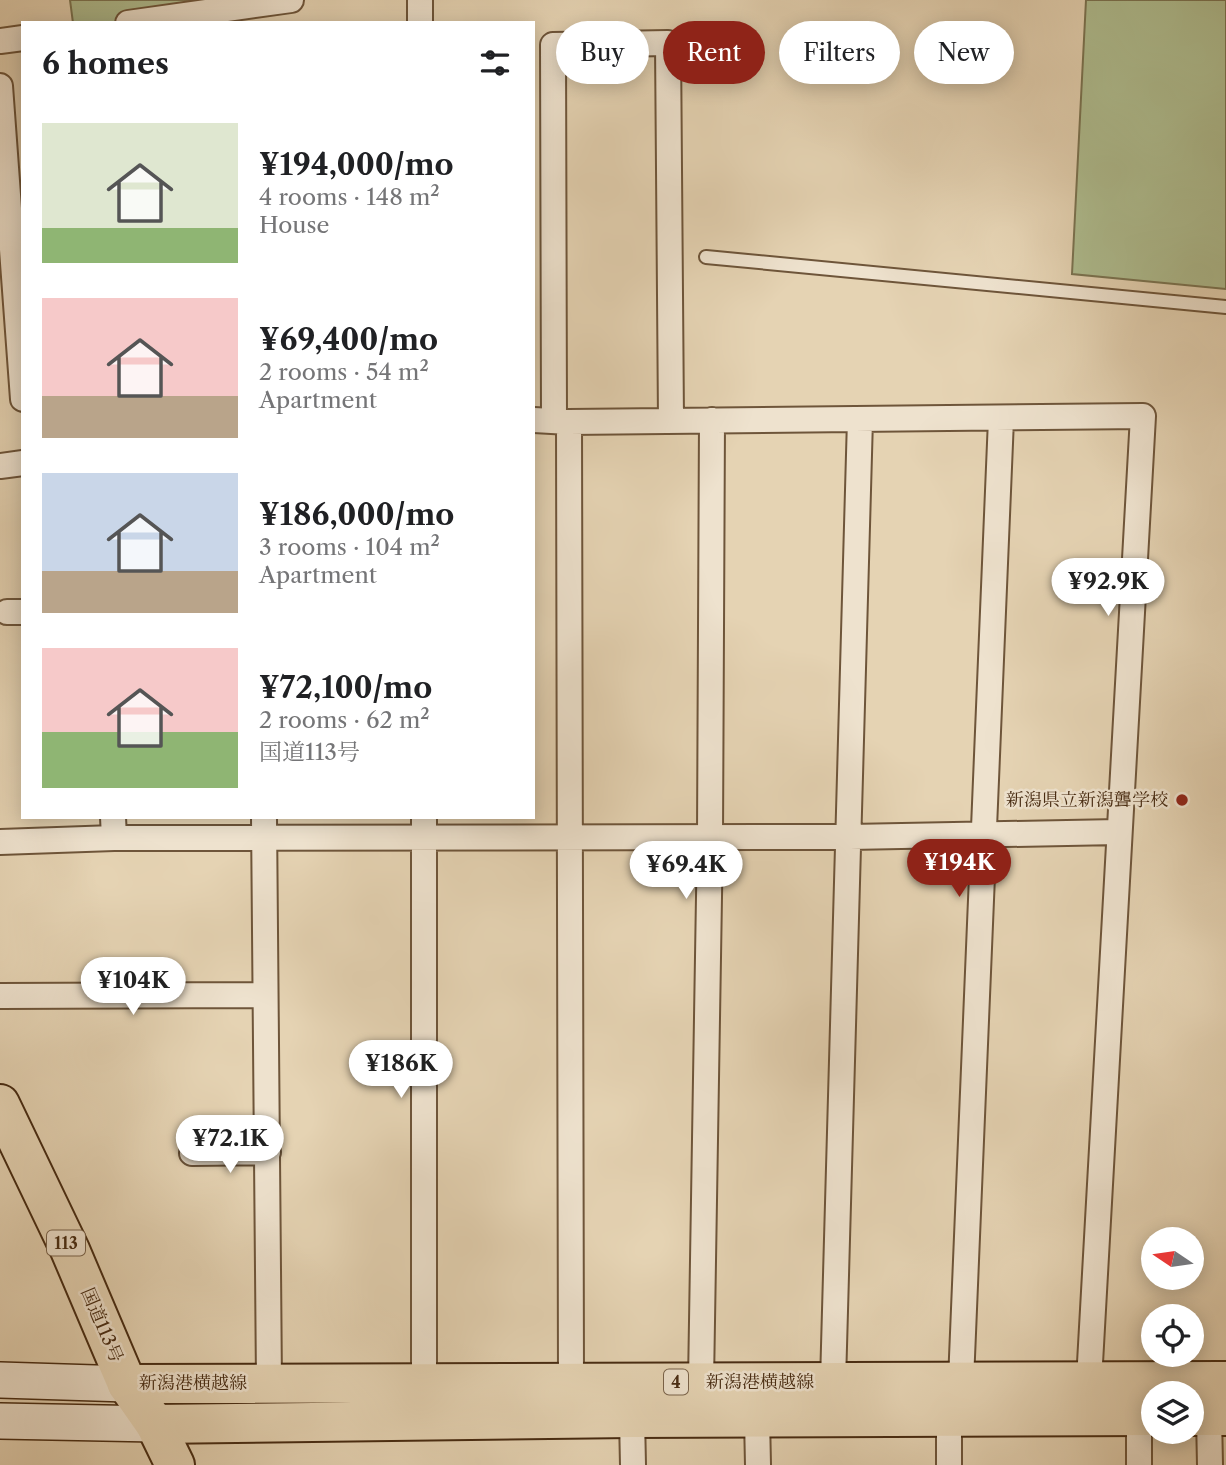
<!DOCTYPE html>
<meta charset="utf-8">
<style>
:root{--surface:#fff;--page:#f2f2f2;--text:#202124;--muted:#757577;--accent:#8f2418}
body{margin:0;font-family:"Libre Caslon Text","Noto Serif JP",serif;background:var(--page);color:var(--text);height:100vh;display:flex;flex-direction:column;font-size:26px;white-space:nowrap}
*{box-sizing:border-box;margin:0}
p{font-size:23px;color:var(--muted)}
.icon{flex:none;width:38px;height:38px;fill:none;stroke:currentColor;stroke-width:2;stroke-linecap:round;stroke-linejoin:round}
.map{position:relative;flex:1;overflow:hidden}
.details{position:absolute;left:21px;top:21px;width:514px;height:798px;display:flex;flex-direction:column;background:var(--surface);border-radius:0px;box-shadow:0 4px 18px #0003}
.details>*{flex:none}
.guide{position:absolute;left:556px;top:21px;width:564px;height:63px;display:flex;gap:14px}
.needle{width:46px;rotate:283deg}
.controls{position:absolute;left:1141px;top:1227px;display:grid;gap:14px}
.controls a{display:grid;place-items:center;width:63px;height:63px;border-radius:50%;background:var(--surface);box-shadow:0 4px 18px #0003;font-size:35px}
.price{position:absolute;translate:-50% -60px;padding:0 16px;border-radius:24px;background:#fff;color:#222;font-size:23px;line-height:46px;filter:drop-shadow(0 2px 4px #0008)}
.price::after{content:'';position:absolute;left:50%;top:42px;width:21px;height:16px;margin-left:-10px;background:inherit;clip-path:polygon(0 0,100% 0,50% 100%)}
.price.current{background:var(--accent);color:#fff}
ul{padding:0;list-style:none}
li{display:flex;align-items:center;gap:21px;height:175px;padding:0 21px}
li span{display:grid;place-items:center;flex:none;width:196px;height:140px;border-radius:0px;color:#555}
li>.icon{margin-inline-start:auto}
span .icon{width:84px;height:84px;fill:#fffc;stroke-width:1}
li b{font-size:30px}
h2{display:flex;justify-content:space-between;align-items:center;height:84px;padding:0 21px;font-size:30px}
.tag{padding:0 24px;border-radius:32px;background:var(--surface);box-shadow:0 4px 18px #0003;font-size:24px;line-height:63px}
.tag.current{background:var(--accent);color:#fff}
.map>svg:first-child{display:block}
.green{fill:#afbe91;stroke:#7b7452;stroke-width:2}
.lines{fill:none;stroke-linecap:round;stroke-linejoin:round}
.lane-casing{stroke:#6e553a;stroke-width:16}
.street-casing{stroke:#6e553a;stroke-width:28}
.secondary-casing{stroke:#472b12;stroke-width:38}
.primary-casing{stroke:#472b12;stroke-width:42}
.highway-casing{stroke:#472b12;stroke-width:42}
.lane{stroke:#eee2ce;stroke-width:12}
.street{stroke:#eee2ce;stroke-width:24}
.secondary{stroke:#eee2ce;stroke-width:35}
.primary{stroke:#e5d3b3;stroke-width:38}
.highway{stroke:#e5d3b3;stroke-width:38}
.poi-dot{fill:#8f2418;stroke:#eee2ce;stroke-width:2.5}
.labels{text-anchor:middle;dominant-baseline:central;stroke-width:5;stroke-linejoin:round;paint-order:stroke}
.shield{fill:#eee2ce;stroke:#79624a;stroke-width:2}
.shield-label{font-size:16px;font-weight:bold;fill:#472b12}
.poi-label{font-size:18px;fill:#472b12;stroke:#eee2ce;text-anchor:end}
.street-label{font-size:18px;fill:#472b12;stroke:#eee2ce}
</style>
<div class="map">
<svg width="1226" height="1465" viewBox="0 0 1226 1465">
<rect width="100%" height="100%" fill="#e5d3b3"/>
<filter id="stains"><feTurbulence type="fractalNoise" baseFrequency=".00286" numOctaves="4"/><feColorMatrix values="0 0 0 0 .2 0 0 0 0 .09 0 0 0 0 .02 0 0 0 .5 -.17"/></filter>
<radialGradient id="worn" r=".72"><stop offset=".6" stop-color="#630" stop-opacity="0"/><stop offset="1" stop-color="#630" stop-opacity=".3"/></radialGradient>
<path class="green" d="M70 0H291L128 23H73Z
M1086 0H1226V289L1072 274Z"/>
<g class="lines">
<g class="lane-casing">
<path id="lane" d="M706 257 1226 307"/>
</g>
<g class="street-casing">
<path id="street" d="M128 23 291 0
M420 23V0
M0 41 23 38
M0 86 23 399
M554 419 553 45 668 43 671 420
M534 420 569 422 1143 416 1089 1381
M569 422 571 1383
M0 466 23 463
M7 612H23
M113 817 114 838
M264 817 269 1383
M424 817V1383
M0 842 114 838 850 837 1118 832
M0 996 265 995
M192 1153 268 1152
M961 1381 1001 419
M701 1382 710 836 712 420
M833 1382 860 419
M1139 1416V1465
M1209 1416 1210 1465
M949 1417V1465
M632 1418 633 1465
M757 1418 758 1465"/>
</g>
<g class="secondary-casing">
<path id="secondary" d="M0 1380 127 1384
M0 1421 155 1424"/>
</g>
<g class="primary-casing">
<path id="primary" d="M127 1384 1226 1381
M1192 1416H1226
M155 1424 632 1418 1153 1416"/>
</g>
<g class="highway-casing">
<path id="highway" d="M0 1104 70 1250 127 1384 155 1424 175 1465"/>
</g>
<use href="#lane" class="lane"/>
<use href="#street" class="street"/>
<use href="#secondary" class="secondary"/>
<use href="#primary" class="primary"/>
<use href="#highway" class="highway"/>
</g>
<circle class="poi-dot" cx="1182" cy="800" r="7"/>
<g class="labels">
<g class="shield">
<rect x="47" y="1230.5" width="38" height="25" rx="5"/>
<rect x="664" y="1369.5" width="24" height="25" rx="5"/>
</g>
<g class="shield-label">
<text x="66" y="1243">113</text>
<text x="676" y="1382">4</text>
</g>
<g class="poi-label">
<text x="1168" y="800">新潟県立新潟聾学校</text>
</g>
<g class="street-label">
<text transform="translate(102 1325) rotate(67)">国道113号</text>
<text x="760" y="1382">新潟港横越線</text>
<text x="193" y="1383">新潟港横越線</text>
</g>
</g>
<rect width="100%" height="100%" filter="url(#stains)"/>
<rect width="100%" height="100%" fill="url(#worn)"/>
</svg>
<div class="controls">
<a><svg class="needle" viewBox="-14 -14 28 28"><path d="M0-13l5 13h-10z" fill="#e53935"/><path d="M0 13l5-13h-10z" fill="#757577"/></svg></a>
<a><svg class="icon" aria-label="locate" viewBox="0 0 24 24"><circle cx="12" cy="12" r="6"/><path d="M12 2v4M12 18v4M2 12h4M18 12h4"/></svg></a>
<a><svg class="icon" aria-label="layers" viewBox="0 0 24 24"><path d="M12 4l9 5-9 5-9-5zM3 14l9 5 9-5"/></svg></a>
</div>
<b class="price" style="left:1108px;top:618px">¥92.9K</b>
<b class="price current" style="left:959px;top:899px">¥194K</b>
<b class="price" style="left:686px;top:901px">¥69.4K</b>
<b class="price" style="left:133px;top:1017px">¥104K</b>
<b class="price" style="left:401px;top:1100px">¥186K</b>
<b class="price" style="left:230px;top:1175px">¥72.1K</b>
<div class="guide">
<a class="tag">Buy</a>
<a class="tag current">Rent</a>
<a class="tag">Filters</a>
<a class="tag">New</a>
</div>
<section class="details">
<h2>6 homes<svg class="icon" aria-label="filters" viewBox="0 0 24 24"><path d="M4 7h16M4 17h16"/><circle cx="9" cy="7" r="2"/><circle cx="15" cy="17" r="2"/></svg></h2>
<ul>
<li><span style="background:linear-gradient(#dfe7d0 75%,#8fb573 0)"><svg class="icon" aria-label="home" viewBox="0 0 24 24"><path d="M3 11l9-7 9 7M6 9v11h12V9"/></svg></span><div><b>¥194,000/mo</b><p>4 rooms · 148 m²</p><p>House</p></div></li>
<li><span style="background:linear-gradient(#f6c9c9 70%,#b9a48a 0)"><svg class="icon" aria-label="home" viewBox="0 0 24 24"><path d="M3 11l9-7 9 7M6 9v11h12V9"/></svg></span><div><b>¥69,400/mo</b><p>2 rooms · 54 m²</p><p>Apartment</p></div></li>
<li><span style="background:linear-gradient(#c9d6e8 70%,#b9a48a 0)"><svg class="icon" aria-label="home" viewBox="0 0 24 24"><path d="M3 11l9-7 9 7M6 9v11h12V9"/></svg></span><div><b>¥186,000/mo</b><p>3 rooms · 104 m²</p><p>Apartment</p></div></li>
<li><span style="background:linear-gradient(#f6c9c9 60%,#8fb573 0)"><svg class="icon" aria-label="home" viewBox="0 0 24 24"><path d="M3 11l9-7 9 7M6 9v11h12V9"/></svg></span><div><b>¥72,100/mo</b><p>2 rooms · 62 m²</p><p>国道113号</p></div></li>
</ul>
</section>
</div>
